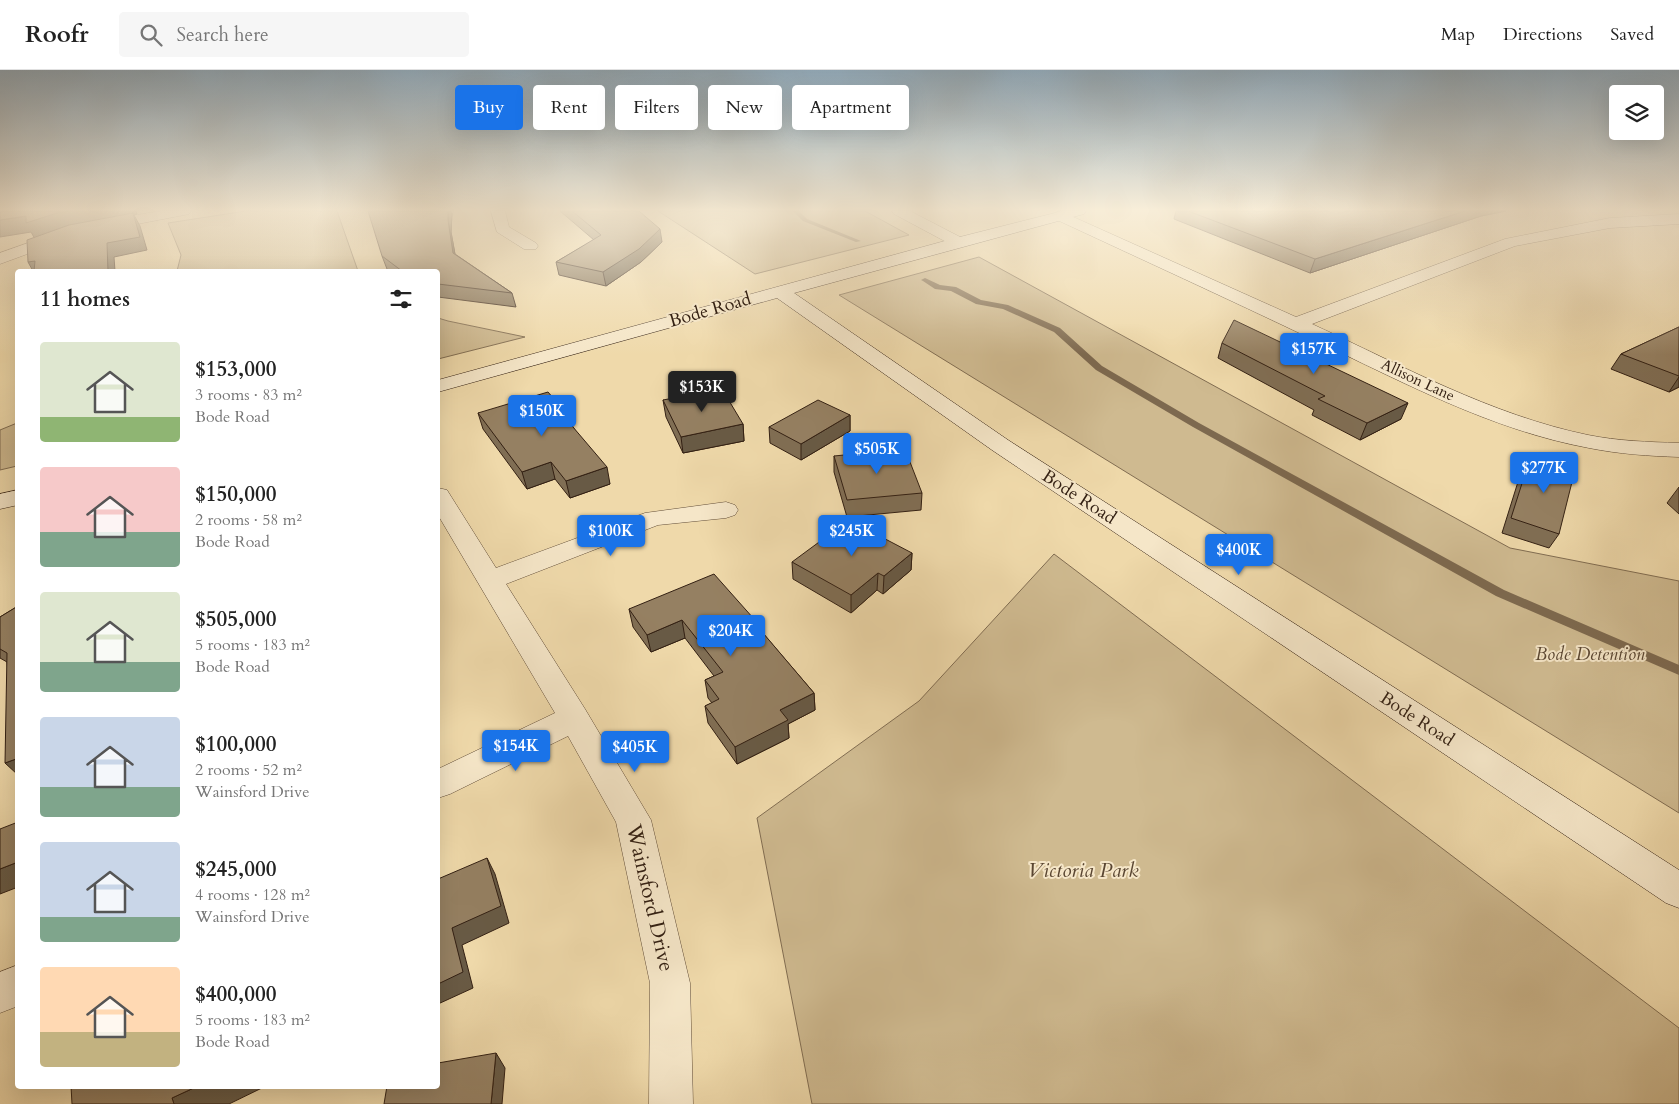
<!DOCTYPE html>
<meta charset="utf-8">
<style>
:root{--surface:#fff;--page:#f6f6f6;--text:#222;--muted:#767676;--line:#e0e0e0;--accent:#1a73e8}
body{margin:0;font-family:Cardo,serif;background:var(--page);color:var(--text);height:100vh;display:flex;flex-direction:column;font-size:19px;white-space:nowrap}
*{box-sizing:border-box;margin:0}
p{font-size:16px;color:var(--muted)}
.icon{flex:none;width:28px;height:28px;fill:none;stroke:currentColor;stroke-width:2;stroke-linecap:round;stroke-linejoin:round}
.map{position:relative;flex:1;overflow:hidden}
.sheet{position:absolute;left:15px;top:199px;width:425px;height:820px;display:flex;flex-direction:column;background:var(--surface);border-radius:5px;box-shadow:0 5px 20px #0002}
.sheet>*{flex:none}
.banner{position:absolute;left:455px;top:15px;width:475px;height:45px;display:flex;gap:10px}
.controls{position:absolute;left:1609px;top:15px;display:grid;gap:10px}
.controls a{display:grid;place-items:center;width:55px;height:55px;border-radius:5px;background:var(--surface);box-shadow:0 5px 20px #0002;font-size:25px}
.price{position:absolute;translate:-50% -42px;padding:0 11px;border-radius:5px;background:var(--accent);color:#fff;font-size:16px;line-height:32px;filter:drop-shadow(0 1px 2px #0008)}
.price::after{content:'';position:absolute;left:50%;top:30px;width:15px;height:11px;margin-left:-8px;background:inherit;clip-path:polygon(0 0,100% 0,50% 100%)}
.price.active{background:#222;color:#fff}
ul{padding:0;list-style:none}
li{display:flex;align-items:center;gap:15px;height:125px;padding:0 25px}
li span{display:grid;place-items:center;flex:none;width:140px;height:100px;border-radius:5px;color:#555}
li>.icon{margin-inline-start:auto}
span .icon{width:60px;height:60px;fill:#fffc;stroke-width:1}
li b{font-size:21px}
h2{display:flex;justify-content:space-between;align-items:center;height:60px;padding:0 25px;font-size:21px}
.chip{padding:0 18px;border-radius:5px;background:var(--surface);box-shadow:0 5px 20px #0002;font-size:18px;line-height:45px}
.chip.active{background:var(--accent);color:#fff}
header{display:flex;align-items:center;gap:30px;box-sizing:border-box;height:70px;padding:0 25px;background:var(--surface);border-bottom:1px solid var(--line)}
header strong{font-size:24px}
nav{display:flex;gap:28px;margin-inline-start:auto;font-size:18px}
.search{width:350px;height:45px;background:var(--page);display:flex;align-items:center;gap:12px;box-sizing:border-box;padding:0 18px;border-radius:5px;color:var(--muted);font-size:19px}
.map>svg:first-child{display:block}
.green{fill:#cfba90;stroke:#816d52}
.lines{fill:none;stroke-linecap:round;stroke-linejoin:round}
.stream{fill:#7d694f;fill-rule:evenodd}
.street-casing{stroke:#624e39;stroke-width:1}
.secondary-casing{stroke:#332013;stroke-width:1}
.street{fill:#f5e6c8;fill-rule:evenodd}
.secondary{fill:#f5e6c8;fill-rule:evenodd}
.wall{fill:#806e54;stroke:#332013}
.shaded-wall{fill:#685a45;stroke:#332013}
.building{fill:#958062;stroke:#332013}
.labels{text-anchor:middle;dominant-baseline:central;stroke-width:4;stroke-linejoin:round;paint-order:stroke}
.far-street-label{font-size:15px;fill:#332013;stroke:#f5e6c8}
.street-label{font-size:18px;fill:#332013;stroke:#f5e6c8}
.park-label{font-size:18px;font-style:italic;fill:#5a4632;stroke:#f5e6c8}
.near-park-label{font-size:21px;font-style:italic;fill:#5a4632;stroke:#f5e6c8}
.near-street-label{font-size:21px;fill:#332013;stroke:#f5e6c8}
</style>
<header>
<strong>Roofr</strong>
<div class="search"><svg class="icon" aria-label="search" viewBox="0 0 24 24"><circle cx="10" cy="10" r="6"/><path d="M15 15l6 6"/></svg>Search here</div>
<nav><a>Map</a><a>Directions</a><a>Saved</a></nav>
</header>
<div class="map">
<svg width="1679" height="1034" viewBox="0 0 1679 1034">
<rect width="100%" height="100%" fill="#efd9aa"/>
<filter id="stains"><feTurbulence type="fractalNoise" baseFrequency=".004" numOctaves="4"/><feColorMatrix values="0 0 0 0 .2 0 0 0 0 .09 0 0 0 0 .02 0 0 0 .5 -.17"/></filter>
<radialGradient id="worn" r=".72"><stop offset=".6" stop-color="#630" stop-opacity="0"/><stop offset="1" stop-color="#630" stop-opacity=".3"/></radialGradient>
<path class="green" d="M246 141H337L358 201H177L181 185 168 153Z
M658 141H865L909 165 755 204Z
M979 187 1510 478 1679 511V743L839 225Z
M438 248 448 251 525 267 438 289Z
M17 353V396L0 400V360Z
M1054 484 1679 958V1034H812L757 748 919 631Z"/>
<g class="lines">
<path class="stream" d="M793 141H799L807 149 861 171 856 172 803 151Z
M925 208 940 215 956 217 981 230 1008 235 1060 258 1102 296 1199 353 1504 520 1679 595V605L1496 526 1193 357 1096 300 1054 262 1003 239 976 234 951 221 935 219 923 211 921 210Z"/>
<g class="street-casing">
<path id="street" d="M161 141H191L189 144 184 145 101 161 96 159 93 156 96 153 101 151Z
M491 141H505L509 157 536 173 538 176 536 179H524L497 162Z
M892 141H910L964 169 966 172 964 175H952L894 144Z
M1060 141 1296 247 1505 169 1610 148 1679 144V154L1610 158 1515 176 1312 254C1401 295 1491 345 1588 365 1618 371 1648 372 1679 373V387C1649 386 1619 384 1589 378 1491 360 1401 311 1312 269 1226 228 1141 189 1055 149L1052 146 1055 143Z
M62 161 68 163 70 166 68 169 0 194V183Z
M438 418 447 420 496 498 645 443 726 432 735 435 738 440 735 445 726 448 658 455 506 514 585 639 651 750 690 913 693 1034H649L650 913 616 752 568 666 450 724 438 728V699L555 643 438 445Z
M18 895V936L0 943V902Z"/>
</g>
<g class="secondary-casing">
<path id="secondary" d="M1063 141H1086L1084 144 794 223 1008 370 1679 800V838L1666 833 992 380 777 228 438 322V310L952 169Z
M18 420V435L0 439V424Z"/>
</g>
<use href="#street" class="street"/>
<use href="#secondary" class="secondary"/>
</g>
<path class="wall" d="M560 141H639L662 172 641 192 606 216 559 205 556 192 594 170Z
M1176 141H1506L1481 146 1310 203 1174 149Z
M452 143 451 162 455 184 512 223 516 237 438 227V201H389L387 199 382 186Z
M1679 257V317L1669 322 1611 299 1621 284Z
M1222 273 1401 349 1360 370 1312 345 1314 340 1218 288Z
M663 330 743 354 744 371 683 383 666 347Z
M478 343 573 357 610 414 570 428 555 409 527 419 483 359Z
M850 345V361L801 390 770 373 769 357Z
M1531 385 1559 464 1549 478 1502 463 1522 399Z
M834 386 922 423 921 440 847 447 834 402Z
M1679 417V444L1667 433Z
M912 483 911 500 883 524 877 520 851 543 793 509 792 492Z
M18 536 17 704 7 592 0 588V547Z
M629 539 755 554 814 623 815 640 788 654 789 668 737 694 708 653 705 636 712 633 708 628 705 610 714 606 685 568 651 582 633 557Z"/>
<path class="shaded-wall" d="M68 141H136L137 144 134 145 140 156 147 180 114 187 115 201H108L35 169 31 162 0 167V150Z
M448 141H451L452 143 451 162 457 196 453 183 448 150Z
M1465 141H1506L1481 146 1310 203 1315 189Z
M660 159 662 172 641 192 606 216 603 202Z
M35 191 41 201H33L28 192Z
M1679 307V317L1669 322Z
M1408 333 1401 349 1360 370 1367 353Z
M850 345V361L801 390V374Z
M571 349 575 366 567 350Z
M743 354 744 371 683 383 681 367Z
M551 392 555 409 527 419 522 402Z
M607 397 610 414 570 428 566 411Z
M912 483 911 500 883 524 884 506Z
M878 503 877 520 851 543V525Z
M682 550 685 568 651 582 647 565Z
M814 623 815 640 788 654 789 668 737 694 735 677 780 640Z
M16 689 18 705 5 693Z
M487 788 495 804 509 853 462 875 473 918 438 934V914L452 858Z
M18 792V817L0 824V799Z
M496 983 505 998 502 1034H491Z
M198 1016H266L229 1034H174L172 1028Z"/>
<path class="building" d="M0 141H68L57 143 26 153V146L0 150Z
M368 141H448V150L453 183 512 223 438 214V201H402L382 186Z
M572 141H639L660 159 639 179 603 202 556 192 601 165Z
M1188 141H1465L1315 189Z
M133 143 140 167 107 173 108 201H34L35 191 28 192 27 170 69 155Z
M1234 250 1408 333 1367 353 1318 329 1325 326 1222 273Z
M1679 257V306L1621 284Z
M722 319 743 354 681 367 663 330Z
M548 322 571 349 567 350 607 397 566 411 551 392 522 402 478 343Z
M818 330 850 345 801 374 769 357Z
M905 379 922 423 847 430 834 386Z
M1531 385 1576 396 1559 464 1511 448Z
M849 450 912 483 884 506 878 503 851 525 792 492Z
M714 504 754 549 752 550 814 623 780 640 788 650 735 677 705 636 719 629 705 610 723 602 682 550 647 565 629 539Z
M18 536V728L16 689 5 693 7 583 0 579V547Z
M18 752V792L0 799V759Z
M487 788 501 836 452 858 463 902 438 914V809Z
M496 983 491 1034H384L387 1016H438V993Z
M71 1016H198L172 1028 174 1034H72Z"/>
<linearGradient id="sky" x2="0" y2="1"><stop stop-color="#91aabb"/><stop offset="0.49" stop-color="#f8eed9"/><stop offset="1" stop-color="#f8eed9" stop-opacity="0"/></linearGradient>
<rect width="1679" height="285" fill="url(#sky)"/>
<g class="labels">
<g class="far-street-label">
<text transform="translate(1418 310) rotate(25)">Allison Lane</text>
</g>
<g class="street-label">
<text transform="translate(710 240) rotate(-16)">Bode Road</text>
<text transform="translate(1079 427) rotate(33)">Bode Road</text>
<text transform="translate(1417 649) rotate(33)">Bode Road</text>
</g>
<g class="park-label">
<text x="1590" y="584">Bode Detention</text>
</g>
<g class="near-park-label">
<text x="1083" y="800">Victoria Park</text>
</g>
<g class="near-street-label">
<text transform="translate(650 828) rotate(77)">Wainsford Drive</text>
</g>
</g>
<rect width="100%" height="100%" filter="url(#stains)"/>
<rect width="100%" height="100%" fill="url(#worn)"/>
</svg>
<div class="controls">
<a><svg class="icon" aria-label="layers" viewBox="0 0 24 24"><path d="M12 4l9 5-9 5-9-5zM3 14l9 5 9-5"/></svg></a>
</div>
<b class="price" style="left:1314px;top:305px">$157K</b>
<b class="price active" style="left:702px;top:343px">$153K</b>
<b class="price" style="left:542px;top:367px">$150K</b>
<b class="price" style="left:877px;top:405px">$505K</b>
<b class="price" style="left:1544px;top:424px">$277K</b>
<b class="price" style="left:611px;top:487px">$100K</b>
<b class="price" style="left:852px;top:487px">$245K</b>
<b class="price" style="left:1239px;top:506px">$400K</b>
<b class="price" style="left:731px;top:587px">$204K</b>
<b class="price" style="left:516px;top:702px">$154K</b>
<b class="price" style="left:635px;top:703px">$405K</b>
<div class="banner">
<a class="chip active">Buy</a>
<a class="chip">Rent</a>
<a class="chip">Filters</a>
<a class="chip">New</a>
<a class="chip">Apartment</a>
</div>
<section class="sheet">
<h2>11 homes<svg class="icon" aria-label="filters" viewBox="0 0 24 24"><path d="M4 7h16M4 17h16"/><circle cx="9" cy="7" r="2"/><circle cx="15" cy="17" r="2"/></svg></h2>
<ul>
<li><span style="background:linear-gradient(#dfe7d0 75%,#8fb573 0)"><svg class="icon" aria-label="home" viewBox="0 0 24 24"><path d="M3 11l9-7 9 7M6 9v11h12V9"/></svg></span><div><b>$153,000</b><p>3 rooms · 83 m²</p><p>Bode Road</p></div></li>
<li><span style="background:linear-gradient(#f6c9c9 65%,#7fa58c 0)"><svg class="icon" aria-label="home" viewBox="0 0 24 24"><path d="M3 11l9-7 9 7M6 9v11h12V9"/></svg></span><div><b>$150,000</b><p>2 rooms · 58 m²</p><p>Bode Road</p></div></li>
<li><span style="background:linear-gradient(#dfe7d0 70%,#7fa58c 0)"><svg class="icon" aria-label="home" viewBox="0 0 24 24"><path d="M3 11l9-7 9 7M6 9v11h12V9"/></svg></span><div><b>$505,000</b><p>5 rooms · 183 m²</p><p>Bode Road</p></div></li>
<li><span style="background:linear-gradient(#c9d6e8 70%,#7fa58c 0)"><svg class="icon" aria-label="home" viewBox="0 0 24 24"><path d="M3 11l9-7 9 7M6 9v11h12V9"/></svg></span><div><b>$100,000</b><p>2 rooms · 52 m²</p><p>Wainsford Drive</p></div></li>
<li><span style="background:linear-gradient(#c9d6e8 75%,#7fa58c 0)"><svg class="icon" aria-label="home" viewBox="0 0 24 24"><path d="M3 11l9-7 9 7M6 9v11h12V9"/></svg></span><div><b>$245,000</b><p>4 rooms · 128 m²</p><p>Wainsford Drive</p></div></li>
<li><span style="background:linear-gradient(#ffd9b3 65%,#c2b280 0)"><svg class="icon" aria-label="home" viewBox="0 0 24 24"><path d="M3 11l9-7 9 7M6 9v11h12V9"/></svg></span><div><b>$400,000</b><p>5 rooms · 183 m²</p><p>Bode Road</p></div></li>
</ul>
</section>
</div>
